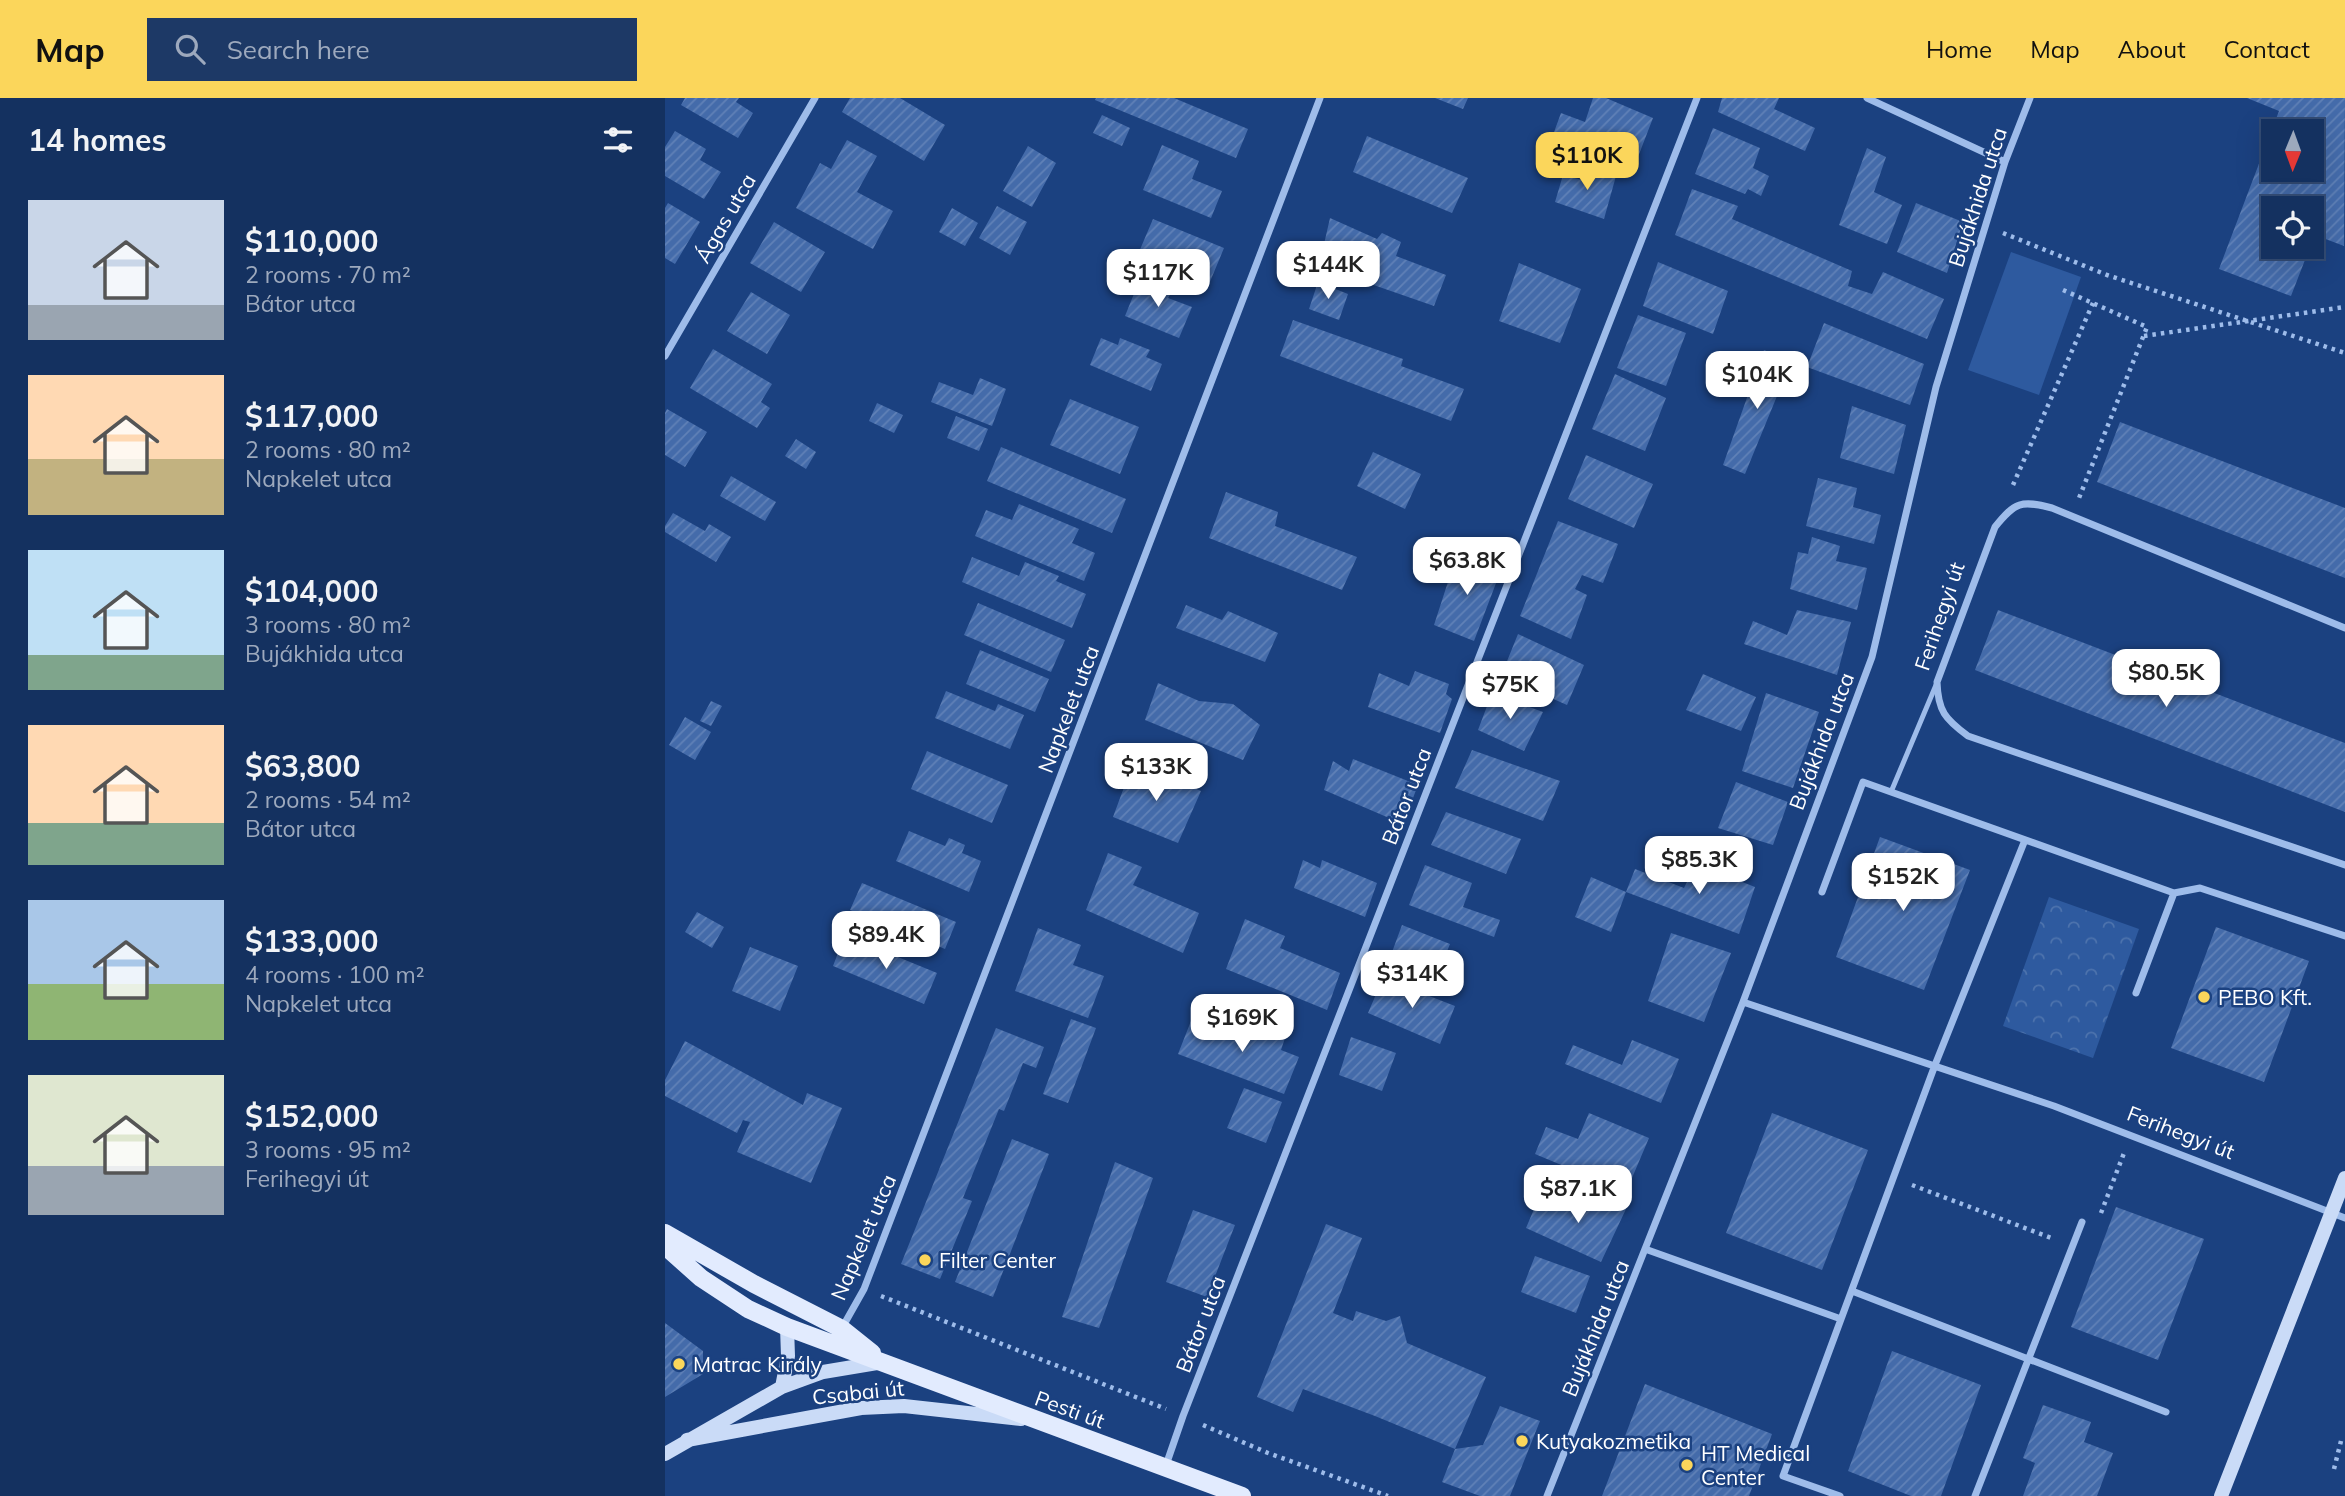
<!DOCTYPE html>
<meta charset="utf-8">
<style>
:root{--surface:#143160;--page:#1d3966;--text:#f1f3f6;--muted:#9da9bd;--line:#334c75;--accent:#fbd65b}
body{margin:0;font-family:Mulish,sans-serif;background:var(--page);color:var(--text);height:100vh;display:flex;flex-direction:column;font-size:26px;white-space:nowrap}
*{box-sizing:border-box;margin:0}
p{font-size:23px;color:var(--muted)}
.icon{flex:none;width:38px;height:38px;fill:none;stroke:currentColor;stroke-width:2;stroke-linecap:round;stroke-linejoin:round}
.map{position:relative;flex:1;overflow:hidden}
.details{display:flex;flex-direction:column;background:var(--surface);width:665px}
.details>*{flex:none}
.needle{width:46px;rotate:181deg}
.buttons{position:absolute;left:1596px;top:21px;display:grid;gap:14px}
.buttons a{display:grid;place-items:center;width:63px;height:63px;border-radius:0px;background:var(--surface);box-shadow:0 7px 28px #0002,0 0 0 2px var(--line);font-size:35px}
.price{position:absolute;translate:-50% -60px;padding:0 16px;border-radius:14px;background:#fff;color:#222;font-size:23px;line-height:46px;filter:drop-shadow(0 2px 4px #0008)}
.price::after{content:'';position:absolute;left:50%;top:42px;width:21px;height:16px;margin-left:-10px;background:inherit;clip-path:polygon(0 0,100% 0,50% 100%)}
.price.on{background:var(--accent);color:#111}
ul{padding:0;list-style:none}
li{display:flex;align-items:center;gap:21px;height:175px;padding:0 28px}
li span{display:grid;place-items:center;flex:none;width:196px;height:140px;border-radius:0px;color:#555}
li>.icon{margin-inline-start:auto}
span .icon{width:84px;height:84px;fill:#fffc;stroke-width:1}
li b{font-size:30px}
h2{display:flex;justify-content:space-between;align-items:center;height:84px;padding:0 28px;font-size:30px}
header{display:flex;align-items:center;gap:42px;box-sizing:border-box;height:98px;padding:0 35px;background:var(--accent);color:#111}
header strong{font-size:33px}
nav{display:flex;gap:38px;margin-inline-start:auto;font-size:24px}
.search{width:490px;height:63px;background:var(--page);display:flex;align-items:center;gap:18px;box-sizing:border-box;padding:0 24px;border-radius:0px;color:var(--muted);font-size:26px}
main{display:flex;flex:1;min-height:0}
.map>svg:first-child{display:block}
.grass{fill:#2e5a9f}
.park{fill:url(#park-crowns)}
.building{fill:url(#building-hatch);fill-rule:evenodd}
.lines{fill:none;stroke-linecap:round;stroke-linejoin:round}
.path{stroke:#9ebcea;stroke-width:4.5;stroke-dasharray:3.5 5;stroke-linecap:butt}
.lane{stroke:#9ebcea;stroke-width:5}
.street{stroke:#9ebcea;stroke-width:7}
.secondary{stroke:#cadbf7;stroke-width:14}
.primary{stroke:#e2ebfe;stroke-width:18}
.poi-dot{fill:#fbd65b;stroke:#1b4180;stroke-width:2.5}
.labels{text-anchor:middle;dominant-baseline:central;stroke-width:5;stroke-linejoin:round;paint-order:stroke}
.street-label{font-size:21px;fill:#fff;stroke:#1b4180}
.poi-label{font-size:21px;fill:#fff;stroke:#1b4180;text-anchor:start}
</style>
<header>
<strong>Map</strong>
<div class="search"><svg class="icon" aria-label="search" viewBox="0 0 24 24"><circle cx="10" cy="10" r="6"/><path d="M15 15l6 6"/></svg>Search here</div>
<nav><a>Home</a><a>Map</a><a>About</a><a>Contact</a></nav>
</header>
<main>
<section class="details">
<h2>14 homes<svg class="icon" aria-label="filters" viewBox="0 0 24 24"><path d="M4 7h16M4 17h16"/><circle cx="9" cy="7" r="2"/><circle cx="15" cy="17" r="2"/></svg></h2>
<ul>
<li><span style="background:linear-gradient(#c9d6e8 75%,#9aa5b1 0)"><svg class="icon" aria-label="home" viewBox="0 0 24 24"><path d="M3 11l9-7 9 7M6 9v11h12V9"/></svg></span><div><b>$110,000</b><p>2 rooms · 70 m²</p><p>Bátor utca</p></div></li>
<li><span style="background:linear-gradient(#ffd9b3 60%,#c2b280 0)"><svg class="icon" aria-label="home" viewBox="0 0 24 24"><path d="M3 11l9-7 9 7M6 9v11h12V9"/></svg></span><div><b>$117,000</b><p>2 rooms · 80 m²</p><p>Napkelet utca</p></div></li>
<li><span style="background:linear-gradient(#bfe0f5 75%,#7fa58c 0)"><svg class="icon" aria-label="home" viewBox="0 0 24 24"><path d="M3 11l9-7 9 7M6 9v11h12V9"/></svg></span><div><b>$104,000</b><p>3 rooms · 80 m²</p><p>Bujákhida utca</p></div></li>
<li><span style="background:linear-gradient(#ffd9b3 70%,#7fa58c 0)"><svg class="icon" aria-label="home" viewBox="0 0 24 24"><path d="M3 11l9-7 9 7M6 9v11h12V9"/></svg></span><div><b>$63,800</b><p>2 rooms · 54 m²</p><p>Bátor utca</p></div></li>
<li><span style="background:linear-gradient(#a9c7e8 60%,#8fb573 0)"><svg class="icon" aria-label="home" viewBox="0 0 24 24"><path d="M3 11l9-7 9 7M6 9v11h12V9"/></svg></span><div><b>$133,000</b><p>4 rooms · 100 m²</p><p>Napkelet utca</p></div></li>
<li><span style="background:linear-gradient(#dfe7d0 65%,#9aa5b1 0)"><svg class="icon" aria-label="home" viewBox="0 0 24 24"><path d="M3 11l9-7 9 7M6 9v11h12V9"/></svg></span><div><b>$152,000</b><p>3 rooms · 95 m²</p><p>Ferihegyi út</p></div></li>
</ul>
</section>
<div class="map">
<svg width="1680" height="1398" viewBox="0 0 1680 1398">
<defs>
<pattern id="park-crowns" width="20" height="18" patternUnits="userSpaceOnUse" patternTransform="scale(1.75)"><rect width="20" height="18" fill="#2e5a9f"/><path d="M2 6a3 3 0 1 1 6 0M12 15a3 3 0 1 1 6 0" fill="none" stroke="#4d73ad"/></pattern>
<pattern id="building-hatch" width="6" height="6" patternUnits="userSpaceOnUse" patternTransform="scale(1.75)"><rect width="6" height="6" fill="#446baa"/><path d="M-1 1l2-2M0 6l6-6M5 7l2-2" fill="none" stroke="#6081b7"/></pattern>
</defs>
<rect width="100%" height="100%" fill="#1b4180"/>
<path class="grass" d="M1346 154 1416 179 1374 297 1303 272Z"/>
<path class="park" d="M1384 799 1474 831 1428 960 1338 928Z"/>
<path class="building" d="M20 0H74L71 4 88 15 73 40 16 7Z
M185 0H235L280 27 259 63 177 14Z
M431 0H509L583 31 571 60 430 2Z
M770 0H803L798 11Z
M928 0H941L988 20 966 77 885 45 896 15 920 24Z
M1057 0H1114L1109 11 1150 30 1140 53 1053 14Z
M1582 0H1680L1679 148 1650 137 1647 145V110H1608V149H1645L1626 198 1554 171 1614 13ZM1608 33H1647V72H1608Z
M437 17 465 30 457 48 428 35Z
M1048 30 1095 50 1088 70 1104 78 1096 98 1083 91 1080 96 1030 76Z
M10 33 41 51 35 62 56 74 39 101 0 78V49Z
M702 38 803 80 787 115 688 74Z
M182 42 212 58 192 94 228 113 208 151 131 110 155 65 166 71Z
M497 47 534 63 527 81 557 93 546 120 478 92Z
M363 48 391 65 367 109 338 93Z
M1202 50 1221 59 1209 94 1237 107 1222 146 1174 127Z
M921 67 951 78 939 121 890 104 898 77 917 82Z
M1027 91 1073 108 1067 121 1187 173 1183 188 1207 196 1218 174 1279 201 1262 241 1010 137Z
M3 105 35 124 10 166 0 160V110Z
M1251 105 1298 124 1282 175 1232 154Z
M332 108 362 124 345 157 314 140Z
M287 110 313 125 300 148 274 134Z
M665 120 712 141 717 135 736 144 731 158 781 177 769 208 654 168Z
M488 121 559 150 542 191 471 161Z
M109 124 160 154 136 194 85 165Z
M993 164 1063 193 1048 236 978 208Z
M854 165 916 191 895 245 834 223Z
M475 181 506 195 503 200 527 209 514 240 460 218Z
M653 184 683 196 674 222 644 211Z
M86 194 125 217 102 256 62 233Z
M973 217 1021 235 1001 288 952 270Z
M628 222 738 261 736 268 799 291 786 323 615 258Z
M1159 225 1259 266 1245 307 1142 269Z
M436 240 453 247 455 240 485 252 481 259 497 266 486 293 425 267Z
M48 251 107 286 96 304 105 310 92 330 25 290Z
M1099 252 1126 264 1080 376 1058 367Z
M950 276 1001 300 980 353 927 331Z
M315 280 341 291 327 328 266 304 274 284 308 297Z
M405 301 474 329 455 376 385 347Z
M212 305 238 317 229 335 204 323Z
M1187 308 1241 327 1229 376 1175 360Z
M2 311 42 334 20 369 0 357V315Z
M291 318 323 331 314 353 282 340Z
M1455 324 1680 410V480L1432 384Z
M131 341 151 354 141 371 120 358Z
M336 349 461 401 447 435 322 383Z
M708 354 756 376 740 411 692 388Z
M921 357 988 386 969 430 903 401Z
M66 378 111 404 100 423 55 398Z
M1153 380 1192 390 1188 409 1216 417 1209 446 1141 428Z
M561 394 613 414 610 428 692 459 677 492 544 440Z
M354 406 414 431 407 445 430 455 419 483 310 438 321 412 347 422Z
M8 415 40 433 44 426 66 439 51 464 0 434V428Z
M893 423 953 446 938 485 917 477 910 491 922 497 906 541 855 518Z
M1147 439 1175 448 1171 463 1202 470 1192 512 1125 491 1133 454 1143 456Z
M792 456 836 472 809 543 769 527Z
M307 459 354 478 360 464 394 478 391 483 421 496 407 530 297 484Z
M313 505 400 542 386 574 299 537Z
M521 507 557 522 563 513 613 535 600 564 511 530Z
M1132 512 1186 524 1172 577 1079 546 1088 523 1122 537Z
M1333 512 1680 645V714L1310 572Z
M853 536 919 567 902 607 836 578Z
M315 552 384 581 370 614 301 586Z
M750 573 784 586 781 596 787 601 775 635 703 609 714 575 744 588Z
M1038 576 1091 599 1076 633 1021 612Z
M493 585 534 603 568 606 595 627 578 662 480 622Z
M281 593 330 613 333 606 359 617 345 651 270 620Z
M827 595 878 614 859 653 813 632Z
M1101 595 1154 614 1128 690 1077 673Z
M46 603 57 608 46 628 35 623Z
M20 619 46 634 30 662 4 647Z
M807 652 895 683 878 723 790 690Z
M262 653 343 687 327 725 246 691Z
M688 661 753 687 738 726 659 692 668 663 684 673Z
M468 665 536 693 513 745 448 719Z
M1071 684 1123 704 1108 747 1053 730Z
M781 714 856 741 841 776 766 747Z
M244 733 280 748 284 740 300 747 297 755 316 763 304 794 231 763Z
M1215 739 1305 772 1259 892 1171 859Z
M443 755 477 769 468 787 534 815 518 855 421 812Z
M638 762 655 770 657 762 712 785 700 819 629 790Z
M1031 766 1090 789 1074 836 961 794 970 771 1019 790Z
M760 767 807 785 798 809 835 822 829 839 744 807Z
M926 779 961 794 946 834 910 819Z
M197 785 291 824 280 851 185 812Z
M32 814 59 829 47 850 20 834Z
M580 821 620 838 615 850 675 875 662 912 561 871Z
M737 827 785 846 770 883 723 865Z
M1551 829 1644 863 1599 984 1506 950Z
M373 830 416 847 408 867 439 878 423 920 350 893Z
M1006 835 1066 855 1039 924 983 903Z
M178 842 204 853 206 848 272 875 259 906 168 868Z
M85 849 133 868 115 913 67 893Z
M718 880 790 908 775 946 703 915Z
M406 921 431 930 403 1005 378 996Z
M572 921 620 940 616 952 634 959 619 996 513 956 526 923 565 938Z
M331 930 379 949 371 970 358 965 339 1013 334 1011 298 1100 307 1103 275 1181 236 1166Z
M686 939 731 955 717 993 674 977Z
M967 942 1014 961 996 1005 900 966 908 947 957 967Z
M20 943 138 1007 142 995 177 1010 146 1085 72 1054 85 1024 78 1022 72 1035 0 998V982Z
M579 990 617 1004 601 1045 562 1030Z
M924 1015 984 1040 961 1094 870 1056 881 1029 913 1041Z
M1107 1015 1203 1052 1157 1172 1061 1135Z
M347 1041 384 1056 328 1199 290 1184Z
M450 1064 488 1080 434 1230 397 1219Z
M926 1094 961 1111 936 1164 861 1130 875 1097 916 1116Z
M1451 1109 1539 1141 1493 1262 1406 1229Z
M528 1112 570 1127 542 1199 501 1184Z
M661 1126 697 1140 668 1215 688 1223 691 1213 721 1223 735 1218 742 1245 821 1279 790 1351 818 1347 835 1308 875 1323 845 1398H815L777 1384 790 1351 710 1318 638 1291 628 1314 592 1299Z
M870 1158 925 1178 911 1215 856 1194Z
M0 1225 38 1253V1276L0 1299Z
M1227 1253 1316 1287 1276 1398H1246L1183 1373Z
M980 1286 1107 1336 1084 1398H937Z
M1378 1307 1426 1324 1419 1344 1448 1355 1432 1398H1358L1370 1365 1358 1360Z"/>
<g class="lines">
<path class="path" d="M1338 135 1442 177 1680 255
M1398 192 1482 229 1414 400
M1479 238 1680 209
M1348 387 1428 205
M1247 1087 1389 1141
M1436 1115 1459 1055
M216 1198 501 1311
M538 1327 603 1355 723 1398
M1669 1371 1676 1343"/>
<path class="lane" d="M1226 694 1271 587"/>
<path class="street" d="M1202 0 1340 64
M0 258 150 0
M1680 530 1387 410C1356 402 1350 404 1330 429L1272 584C1273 613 1280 621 1303 638L1680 767
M1157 794 1198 684 1509 795 1535 790 1680 838
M1471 895 1509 795
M1078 904 1389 1008 1680 1120
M980 1151 1176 1221
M1187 1193 1501 1314
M177 1230 199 1191 655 0
M500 1370 518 1318 1032 0
M882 1398 1078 904 1207 559 1271 289 1340 64 1365 0
M1175 1398 1118 1378 1270 967 1360 742
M1310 1398 1417 1124"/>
<path class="secondary" d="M117 1289 123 1258 122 1229
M22 1342 196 1310 239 1308 356 1321
M0 1356 117 1289 158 1274 218 1264
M1556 1398 1680 1080"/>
<path class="primary" d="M0 1135 89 1186 177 1231 207 1255
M0 1148 36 1180 83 1211 122 1229 577 1398"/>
</g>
<g class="poi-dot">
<circle cx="1539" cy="899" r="7"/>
<circle cx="260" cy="1162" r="7"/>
<circle cx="14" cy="1266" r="7"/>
<circle cx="857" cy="1343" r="7"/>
<circle cx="1022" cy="1367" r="7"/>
</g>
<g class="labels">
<g class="street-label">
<text transform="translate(1312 99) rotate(-72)">Bujákhida utca</text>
<text transform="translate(60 120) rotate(-60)">Ágas utca</text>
<text transform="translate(1274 518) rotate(-71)">Ferihegyi út</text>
<text transform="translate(403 611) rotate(-69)">Napkelet utca</text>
<text transform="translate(1156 643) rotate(-69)">Bujákhida utca</text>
<text transform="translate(741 698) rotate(-69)">Bátor utca</text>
<text transform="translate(1516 1034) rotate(21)">Ferihegyi út</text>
<text transform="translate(198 1139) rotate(-67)">Napkelet utca</text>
<text transform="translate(535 1226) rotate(-69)">Bátor utca</text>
<text transform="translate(930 1230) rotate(-68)">Bujákhida utca</text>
<text transform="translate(193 1294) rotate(-6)">Csabai út</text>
<text transform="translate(405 1311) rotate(20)">Pesti út</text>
</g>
<g class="poi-label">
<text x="1553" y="899">PEBO Kft.</text>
<text x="274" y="1162">Filter Center</text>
<text x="28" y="1266">Matrac Király</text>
<text x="871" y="1343">Kutyakozmetika</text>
<text x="1036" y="1355">HT Medical<tspan x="1036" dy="24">Center</tspan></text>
</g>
</g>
</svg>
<div class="buttons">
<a><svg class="needle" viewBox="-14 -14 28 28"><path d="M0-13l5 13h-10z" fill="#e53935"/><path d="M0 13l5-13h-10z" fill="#9da9bd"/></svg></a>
<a><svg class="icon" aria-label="locate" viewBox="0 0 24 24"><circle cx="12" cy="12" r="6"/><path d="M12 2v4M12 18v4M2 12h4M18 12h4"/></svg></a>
</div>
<b class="price on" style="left:922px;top:94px">$110K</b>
<b class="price" style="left:663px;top:203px">$144K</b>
<b class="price" style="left:493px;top:211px">$117K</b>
<b class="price" style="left:1092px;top:313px">$104K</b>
<b class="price" style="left:802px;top:499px">$63.8K</b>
<b class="price" style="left:1501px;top:611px">$80.5K</b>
<b class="price" style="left:845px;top:623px">$75K</b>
<b class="price" style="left:491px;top:705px">$133K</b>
<b class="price" style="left:1034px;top:798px">$85.3K</b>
<b class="price" style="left:1238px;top:815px">$152K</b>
<b class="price" style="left:221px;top:873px">$89.4K</b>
<b class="price" style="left:747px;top:912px">$314K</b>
<b class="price" style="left:577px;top:956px">$169K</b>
<b class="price" style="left:913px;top:1127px">$87.1K</b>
</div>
</main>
